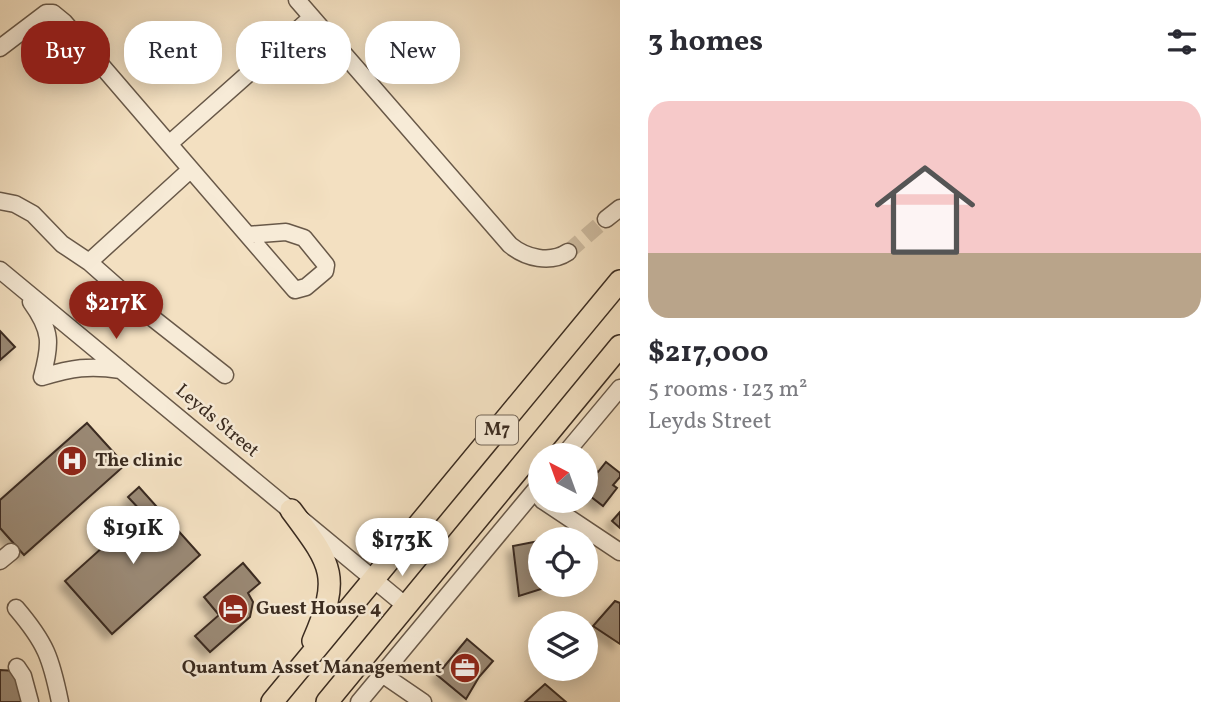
<!DOCTYPE html>
<meta charset="utf-8">
<style>
:root{--surface:#fff;--page:#f2f2f3;--text:#2b2b33;--muted:#7c7c81;--line:#e1e1e2;--accent:#8f2418}
body{margin:0;font-family:Vollkorn,serif;background:var(--page);color:var(--text);height:100vh;display:flex;flex-direction:column;font-size:26px;white-space:nowrap}
*{box-sizing:border-box;margin:0}
p{font-size:23px;color:var(--muted)}
.icon{flex:none;width:38px;height:38px;fill:none;stroke:currentColor;stroke-width:2;stroke-linecap:round;stroke-linejoin:round}
.map{position:relative;flex:1;overflow:hidden}
.details{display:flex;flex-direction:column;background:var(--surface);width:609px}
.details>*{flex:none}
.top-card{position:absolute;left:21px;top:21px;width:494px;height:63px;display:flex;gap:14px}
.needle{width:46px;rotate:319deg}
.tools{position:absolute;left:528px;top:443px;display:grid;gap:14px}
.tools a{display:grid;place-items:center;width:70px;height:70px;border-radius:50%;background:var(--surface);box-shadow:0 4px 18px #0003;font-size:35px}
.price{position:absolute;translate:-50% -60px;padding:0 16px;border-radius:24px;background:#fff;color:#222;font-size:23px;line-height:46px;filter:drop-shadow(0 2px 4px #0008)}
.price::after{content:'';position:absolute;left:50%;top:42px;width:21px;height:16px;margin-left:-10px;background:inherit;clip-path:polygon(0 0,100% 0,50% 100%)}
.price.current{background:var(--accent);color:#fff}
ul{padding:0;list-style:none}
li{display:grid;align-content:center;gap:14px;height:371px;padding:0 28px}
li+li{border-top:2px solid var(--line)}
li span{display:grid;place-items:center;height:217px;border-radius:21px;color:#555}
li>.icon{margin-inline-start:auto}
span .icon{width:126px;height:126px;fill:#fffc;stroke-width:1}
li b{font-size:30px}
h2{display:flex;justify-content:space-between;align-items:center;height:84px;padding:0 28px;font-size:30px}
.tag{padding:0 24px;border-radius:28px;background:var(--surface);box-shadow:0 4px 18px #0003;font-size:24px;line-height:63px}
.tag.current{background:var(--accent);color:#fff}
main{display:flex;flex:1;min-height:0}
.map>svg:first-child{display:block}
.building{fill:#9a8974;stroke:#3a2b20;stroke-width:2;filter:url(#shadow)}
.lines{fill:none;stroke-linecap:round;stroke-linejoin:round}
.minor-tunnel{stroke:#cebca1;stroke-width:16;stroke-dasharray:16 8;stroke-linecap:butt}
.minor-casing{stroke:#685848;stroke-width:19}
.major-casing{stroke:#3a2b20;stroke-width:24}
.minor{stroke:#f7ebd7;stroke-width:16}
.major{stroke:#f3e0c1;stroke-width:21}
.labels{text-anchor:middle;dominant-baseline:central;stroke-width:5;stroke-linejoin:round;paint-order:stroke}
.shield{fill:#f7ebd7;stroke:#736557;stroke-width:2}
.shield-label{font-size:18px;font-weight:bold;fill:#3a2b20}
.street-label{font-size:19px;fill:#3a2b20;stroke:#f7ebd7}
.poi-label{font-size:19px;font-weight:bold;fill:#3a2b20;stroke:#f7ebd7;text-anchor:start}
</style>
<main>
<div class="map">
<svg width="620" height="702" viewBox="0 0 620 702">
<defs>
<filter id="shadow"><feDropShadow dx="-6" dy="6" stdDeviation="3.5" flood-color="#0004"/></filter>
</defs>
<rect width="100%" height="100%" fill="#f3e0c1"/>
<filter id="stains"><feTurbulence type="fractalNoise" baseFrequency=".00286" numOctaves="4"/><feColorMatrix values="0 0 0 0 .2 0 0 0 0 .09 0 0 0 0 .02 0 0 0 .5 -.17"/></filter>
<radialGradient id="worn" r=".72"><stop offset=".6" stop-color="#630" stop-opacity="0"/><stop offset="1" stop-color="#630" stop-opacity=".3"/></radialGradient>
<path class="building" d="M0 331 15 347 0 360Z
M87 423 125 465 24 555 0 528V500Z
M606 462 620 473V477L613 485 617 488 603 506 586 493V478L593 469 598 472Z
M139 487 200 555 112 634 65 581 142 512 128 497Z
M620 512V528L612 521Z
M539 541 541 584H557L519 596 513 546Z
M243 563 260 583 248 593 253 602 250 617 210 652 195 636 219 615 204 597Z
M615 601 620 603V644L593 626Z
M467 639 493 661 479 677 466 699 437 675Z
M0 670 16 671 24 702H0Z
M545 684 566 702H525Z"/>
<g class="lines">
<path class="minor-tunnel" d="M568 252 606 219"/>
<g class="minor-casing">
<path id="minor" d="M297 0 510 245C526 258 550 264 568 252
M0 48 46 13H53L64 22 169 144
M0 201 15 204 33 214 62 244 89 262 150 316 225 375
M606 219 620 208
M248 235 286 232 304 238 326 265 325 271 306 287 295 290 169 144 312 17
M89 262 190 170
M0 270 406 606
M31 302C52 331 51 344 42 377
M42 377C72 368 89 365 121 370
M564 455 620 388
M542 500 620 552
M0 561 11 552
M16 608C46 643 51 658 60 702
M17 667 23 676 30 702
M382 674 423 702
M359 702 541 483"/>
</g>
<g class="major-casing">
<path id="major" d="M291 510C331 564 342 575 313 641
M272 702 620 281
M327 702 620 346"/>
</g>
<use href="#minor" class="minor"/>
<use href="#major" class="major"/>
</g>
<defs>
<g id="hospital-disc" transform="scale(1.575)"><circle r="9.5" fill="#8f2418" stroke="#f7ebd7"/><path d="M-5-5h3v3.5h4V-5h3V5h-3V1.5h-4V5h-3Z" fill="#fff"/></g>
<g id="hotel-disc" transform="scale(1.575)"><circle r="9.5" fill="#8f2418" stroke="#f7ebd7"/><path d="M-6-4.5h1.5V1H6V5H4.5V3h-9V5H-6ZM-4 0a1.8 1.8 0 1 1 3.6 0ZM.5 0V-2.5h3Q6-2.5 6 0Z" fill="#fff"/></g>
<g id="office-disc" transform="scale(1.575)"><circle r="9.5" fill="#8f2418" stroke="#f7ebd7"/><path d="M-6-3h4V-5.5h4V-3h4V5H-6ZM-1-4.5V-3h2v-1.5ZM-6 0V1H6V0Z" fill="#fff"/></g>
</defs>
<g fill-rule="evenodd">
<use href="#hospital-disc" x="72" y="461"/>
<use href="#hotel-disc" x="233" y="609"/>
<use href="#office-disc" x="465" y="668"/>
</g>
<g class="labels">
<rect class="shield" x="476" y="415.5" width="42" height="29" rx="5"/>
<g class="shield-label">
<text x="497" y="430">M7</text>
</g>
<g class="street-label">
<text transform="translate(217 421) rotate(40)">Leyds Street</text>
</g>
<g class="poi-label">
<text x="95" y="461">The clinic</text>
<text x="256" y="609">Guest House 4</text>
<text x="442" y="668" text-anchor="end">Quantum Asset Management</text>
</g>
</g>
<rect width="100%" height="100%" filter="url(#stains)"/>
<rect width="100%" height="100%" fill="url(#worn)"/>
</svg>
<div class="tools">
<a><svg class="needle" viewBox="-14 -14 28 28"><path d="M0-13l5 13h-10z" fill="#e53935"/><path d="M0 13l5-13h-10z" fill="#7c7c81"/></svg></a>
<a><svg class="icon" aria-label="locate" viewBox="0 0 24 24"><circle cx="12" cy="12" r="6"/><path d="M12 2v4M12 18v4M2 12h4M18 12h4"/></svg></a>
<a><svg class="icon" aria-label="layers" viewBox="0 0 24 24"><path d="M12 4l9 5-9 5-9-5zM3 14l9 5 9-5"/></svg></a>
</div>
<b class="price current" style="left:116px;top:341px">$217K</b>
<b class="price" style="left:133px;top:566px">$191K</b>
<b class="price" style="left:402px;top:578px">$173K</b>
<div class="top-card">
<a class="tag current">Buy</a>
<a class="tag">Rent</a>
<a class="tag">Filters</a>
<a class="tag">New</a>
</div>
</div>
<section class="details">
<h2>3 homes<svg class="icon" aria-label="filters" viewBox="0 0 24 24"><path d="M4 7h16M4 17h16"/><circle cx="9" cy="7" r="2"/><circle cx="15" cy="17" r="2"/></svg></h2>
<ul>
<li><span style="background:linear-gradient(#f6c9c9 70%,#b9a48a 0)"><svg class="icon" aria-label="home" viewBox="0 0 24 24"><path d="M3 11l9-7 9 7M6 9v11h12V9"/></svg></span><div><b>$217,000</b><p>5 rooms · 123 m²</p><p>Leyds Street</p></div></li>
</ul>
</section>
</main>
